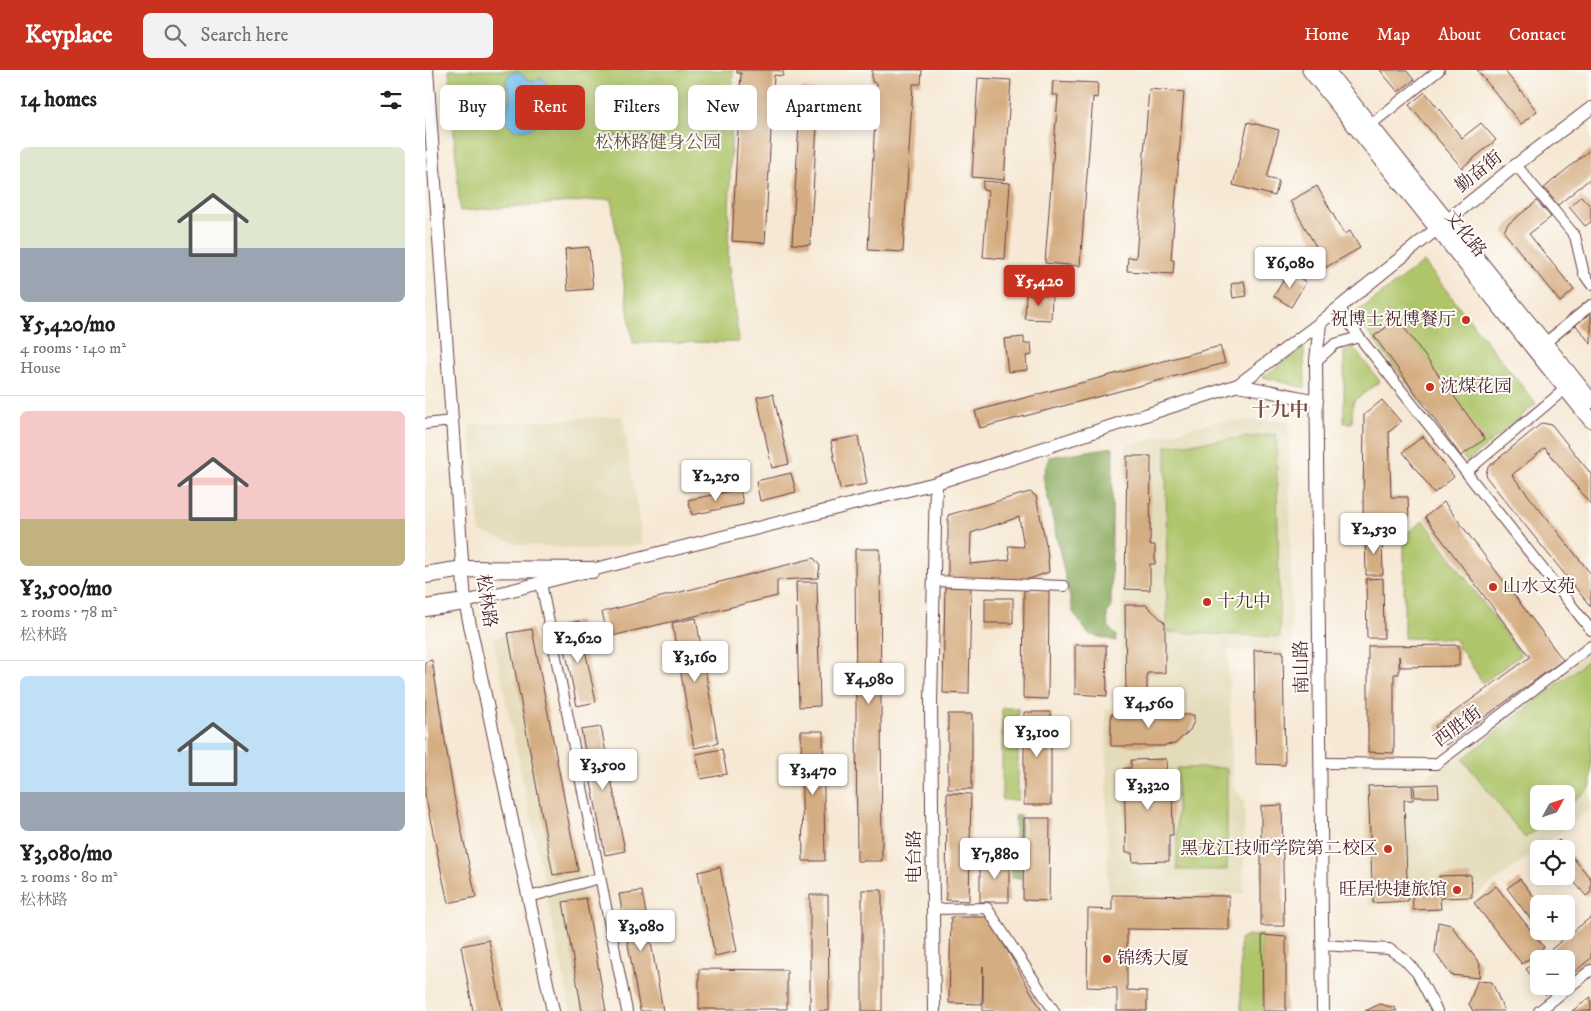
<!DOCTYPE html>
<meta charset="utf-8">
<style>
:root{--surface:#fff;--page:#f2f2f2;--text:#202124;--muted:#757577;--line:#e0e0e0;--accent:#c8321e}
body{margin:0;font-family:"IM FELL DW Pica","Noto Serif SC",serif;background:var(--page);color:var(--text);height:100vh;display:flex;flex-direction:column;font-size:19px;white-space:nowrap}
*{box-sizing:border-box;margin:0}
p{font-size:16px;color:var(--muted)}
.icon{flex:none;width:28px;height:28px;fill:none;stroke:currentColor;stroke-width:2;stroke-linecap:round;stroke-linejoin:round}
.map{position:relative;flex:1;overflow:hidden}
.details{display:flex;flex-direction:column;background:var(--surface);width:425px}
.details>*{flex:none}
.top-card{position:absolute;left:15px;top:15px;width:475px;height:45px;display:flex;gap:10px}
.needle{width:32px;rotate:50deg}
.controls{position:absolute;left:1105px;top:715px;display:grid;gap:10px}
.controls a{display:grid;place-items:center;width:45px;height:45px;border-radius:8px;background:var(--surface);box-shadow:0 2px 12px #0003;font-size:25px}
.price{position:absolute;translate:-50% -42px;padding:0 11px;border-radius:5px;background:#fff;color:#222;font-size:16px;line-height:32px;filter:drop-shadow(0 1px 2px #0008)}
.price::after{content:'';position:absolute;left:50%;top:30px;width:15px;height:11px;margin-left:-8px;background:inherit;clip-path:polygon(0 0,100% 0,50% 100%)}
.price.on{background:var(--accent);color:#fff}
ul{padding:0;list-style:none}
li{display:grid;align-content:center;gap:10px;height:265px;padding:0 20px}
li+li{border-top:1px solid var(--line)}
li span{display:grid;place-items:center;height:155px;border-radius:8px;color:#555}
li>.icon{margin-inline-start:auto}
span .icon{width:90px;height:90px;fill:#fffc;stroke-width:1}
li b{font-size:21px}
h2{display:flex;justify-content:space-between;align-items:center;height:60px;padding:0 20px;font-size:21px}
.pill{padding:0 18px;border-radius:8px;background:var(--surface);box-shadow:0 2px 12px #0003;font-size:18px;line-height:45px}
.pill.on{background:var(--accent);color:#fff}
header{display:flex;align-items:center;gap:30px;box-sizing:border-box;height:70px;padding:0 25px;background:var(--accent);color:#fff}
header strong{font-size:24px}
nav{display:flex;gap:28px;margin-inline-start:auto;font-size:18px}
.search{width:350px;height:45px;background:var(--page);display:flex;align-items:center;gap:12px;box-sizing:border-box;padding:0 18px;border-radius:8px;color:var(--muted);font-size:19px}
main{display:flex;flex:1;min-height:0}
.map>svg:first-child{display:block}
.built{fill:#e4dbba;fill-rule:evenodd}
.green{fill:#aec56a;stroke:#7c724a}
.forest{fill:#8aaa5e;stroke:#6a6444}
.water{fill:#74c1ee;stroke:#5f708c}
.building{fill:#d5ad82;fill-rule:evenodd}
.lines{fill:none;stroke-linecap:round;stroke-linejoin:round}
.minor-casing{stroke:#643d44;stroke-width:12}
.tertiary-casing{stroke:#643d44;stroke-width:14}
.secondary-casing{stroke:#643d44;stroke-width:17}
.primary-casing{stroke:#643d44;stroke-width:18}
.minor{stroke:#fff;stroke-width:10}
.tertiary{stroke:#fff;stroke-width:12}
.secondary{stroke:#fff;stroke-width:15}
.primary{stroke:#fff;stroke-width:16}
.poi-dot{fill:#c8321e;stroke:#fdfcf7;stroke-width:2}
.labels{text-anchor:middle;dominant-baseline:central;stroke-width:4;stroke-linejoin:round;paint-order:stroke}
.park-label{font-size:18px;fill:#68513e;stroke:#fdfcf7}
.street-label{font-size:18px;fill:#4a1f2b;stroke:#fdfcf7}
.poi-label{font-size:18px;fill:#4a1f2b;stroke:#fdfcf7;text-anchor:start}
.neighbourhood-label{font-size:19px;font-weight:bold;fill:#7b5149;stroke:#fdfcf7}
</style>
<header>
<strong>Keyplace</strong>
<div class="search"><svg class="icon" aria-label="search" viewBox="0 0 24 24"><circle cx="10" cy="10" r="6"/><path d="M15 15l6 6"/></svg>Search here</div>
<nav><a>Home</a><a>Map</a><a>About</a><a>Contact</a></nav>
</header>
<main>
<section class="details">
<h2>14 homes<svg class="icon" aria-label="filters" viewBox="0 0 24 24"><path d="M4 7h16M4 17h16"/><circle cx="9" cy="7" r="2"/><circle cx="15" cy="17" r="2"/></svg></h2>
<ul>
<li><span style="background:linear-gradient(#dfe7d0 65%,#9aa5b1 0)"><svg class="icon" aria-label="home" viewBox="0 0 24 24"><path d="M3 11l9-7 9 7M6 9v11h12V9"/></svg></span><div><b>¥5,420/mo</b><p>4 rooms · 140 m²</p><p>House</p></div></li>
<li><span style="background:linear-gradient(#f6c9c9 70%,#c2b280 0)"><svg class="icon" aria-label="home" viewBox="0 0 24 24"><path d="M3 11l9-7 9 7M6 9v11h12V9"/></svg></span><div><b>¥3,500/mo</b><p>2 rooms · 78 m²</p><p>松林路</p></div></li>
<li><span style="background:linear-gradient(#bfe0f5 75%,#9aa5b1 0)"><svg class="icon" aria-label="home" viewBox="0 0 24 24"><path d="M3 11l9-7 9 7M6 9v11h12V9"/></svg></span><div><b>¥3,080/mo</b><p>2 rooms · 80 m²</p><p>松林路</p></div></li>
</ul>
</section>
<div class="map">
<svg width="1166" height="941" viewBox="0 0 1166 941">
<rect width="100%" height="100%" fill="#fdfcf7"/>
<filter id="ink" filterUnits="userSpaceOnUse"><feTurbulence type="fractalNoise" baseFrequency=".02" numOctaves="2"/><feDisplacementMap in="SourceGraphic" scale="10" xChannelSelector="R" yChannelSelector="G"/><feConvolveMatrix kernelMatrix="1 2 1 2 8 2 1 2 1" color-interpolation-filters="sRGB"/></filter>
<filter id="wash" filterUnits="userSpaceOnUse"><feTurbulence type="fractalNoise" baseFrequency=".0096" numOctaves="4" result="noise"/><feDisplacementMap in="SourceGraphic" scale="20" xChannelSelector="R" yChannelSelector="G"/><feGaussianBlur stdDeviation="1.12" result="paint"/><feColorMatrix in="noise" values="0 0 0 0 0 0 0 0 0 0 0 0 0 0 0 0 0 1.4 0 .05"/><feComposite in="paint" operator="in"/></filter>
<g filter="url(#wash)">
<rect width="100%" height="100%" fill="#f6e8d4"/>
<path class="built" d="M197 346 218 474 165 480 93 474 55 462 44 355Z
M864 350 867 582 803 580 808 716 819 731V824L683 822 681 639H786L695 635 700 376 791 351Z
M103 561 182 941H146L68 568Z
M1166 580V738L1044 832 943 836 939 710 1000 708ZM1114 724H1141V751H1114Z"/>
<path class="green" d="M24 0H308L303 189 314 272 208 273 186 129 35 141Z
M999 192 1111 334 1042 392 929 244Z
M927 276 955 311 928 332 927 353H919V282Z
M879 277 880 318 838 307Z
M851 364 855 567 742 562 741 376Z
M999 450 1096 585 1058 613 1029 569 979 568V465Z
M1162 591 1166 596V717L1141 736V724H1114V751H1122L1100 768 1038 689Z
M577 638H593V730H577Z
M752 698H802V800H752Z
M837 865 838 941H816L815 870 822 866Z"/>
<path class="forest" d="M688 377 686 537 682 543 683 557 691 565V571L663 564 648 542 618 406 624 387Z
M590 745H596V808H586V786L590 787Z"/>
<path class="water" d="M91 2 97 4 103 10 109 11 117 8 123 15 118 21 117 28C120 37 126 41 122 51L113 49 110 56 105 59 89 60 82 53 79 46C82 41 85 33 85 26 85 16 76 17 85 3Z"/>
<g id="blocks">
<path class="building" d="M312 0H358V6L349 5 340 173 307 171 316 3H312Z
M447 0H497L496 14H488L478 182 443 180 452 13 447 12Z
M955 0H981L989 10 973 22Z
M1052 0H1079L1112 41 1096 54Z
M553 8 586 10 579 110 547 107Z
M628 11 673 13 672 28 668 27 655 196 620 193 633 25H627Z
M376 19 394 21 385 175 367 174Z
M724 19 759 22 746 190H749L748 204 702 201 703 187 711 188Z
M1000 22 1037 68 1056 53 1071 70 1037 98 984 35Z
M823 52 854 60 842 108 854 111 850 126 808 115Z
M1166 79V108L1133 135 1119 118Z
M558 111 585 113 580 189 558 187 563 121 558 120Z
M892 116 919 164 925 161 935 178 896 200 886 183 893 180 865 131Z
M1156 126 1166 137V152L1160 156 1144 137Z
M1112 131 1126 147 1104 164 1149 220 1135 232 1079 162 1082 155Z
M164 177 168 219 143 221 140 179Z
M864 201 881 212 866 237 849 226Z
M819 211 822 226 808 228 806 214Z
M601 224 627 225 626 250 600 249Z
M1166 240V274L1150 254Z
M973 249 1060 369 1036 386 949 266Z
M599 267V274L606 273 607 285 601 286 602 300 583 302 579 269Z
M795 276 800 293 555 358 550 341Z
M348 324 364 394 347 398 332 327Z
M957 330 976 352 964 362 966 427H983L984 449 938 452 939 345Z
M1117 353 1127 355 1166 404V435L1120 378 1087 405 1166 504V537L1062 408 1061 403 1063 397Z
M433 366 442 414 415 419 406 371Z
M998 366 1029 407 1009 423 978 382Z
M702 386H726L725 475H730V494H725V520L700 519Z
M366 403 371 422 335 431 331 411Z
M315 419 318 434 267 445 263 430Z
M605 422 611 426 622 479 624 502 604 509 593 510 523 508V445ZM594 447 599 477 583 476 585 490 545 494 546 463Z
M1019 432 1138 590 1021 675 1010 656 1105 587 1000 447Z
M940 465H957L958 505H941Z
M430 479H455L457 791H432Z
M389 488 395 496 393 508 352 510V526L183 567 177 542Z
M958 508 959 568H942L941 509Z
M371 512H392L395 636 374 637Z
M520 517H546L544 624 518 623Z
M599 520H624L623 629 598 628Z
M560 528H588V553H560Z
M700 535H721L740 553V603H722V629H701Z
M271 548 293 673 269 678 247 553Z
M154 551 171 632 152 636 135 555Z
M107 559 153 801 128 805 83 563Z
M650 575H681L682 626 650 624Z
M1034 575V596L975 597 974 586V604H969V683L943 682V576Z
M829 580 858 581 860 695 831 694Z
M7 590 29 726 51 827 23 833 0 725V592Z
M599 642H626V735H599Z
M523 644H547V719H523Z
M686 644 769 645V651L765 660 750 674 740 675V676H686Z
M176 657 200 781 180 785 156 660Z
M376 661H398L400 791H378Z
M297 679 302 704 276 709 271 684Z
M741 689 742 713H747L748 765H744V791L708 792 707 783H701L699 698H706V690Z
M1013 714 1014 727H990L989 715Z
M987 715 988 730H979L983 831 948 833 943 716Z
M522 723 546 724 544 831 521 830Z
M857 735 859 856H836V736Z
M599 748H625L624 831 598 830Z
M1134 770 1141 779H1124Z
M1141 779 1166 809V822L1161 826 1141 802Z
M564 785H582L584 789V832H555V799H564Z
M295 797 312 881 290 886 273 802Z
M1046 805 1047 827 1015 828 1016 839 988 840 987 817 1014 815V806Z
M1095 809 1114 833V856L1112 858 1082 818Z
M1071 816 1119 877 1097 894 1049 833Z
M437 820H457V941H437Z
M217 821 238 941H215L194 824Z
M385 825H403L404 941H385Z
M687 825 804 826V860L702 859V920L722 921V941H692V918L662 917 663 839 687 840Z
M161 828 181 941H157L138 832Z
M526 847H563L617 941H558V896L557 934 524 933Z
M1166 847V888L1141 909V889H1114Z
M1013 852 1026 855 1055 894 1054 908 1026 905 1010 883Z
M837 865 861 867V941H838Z
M64 870 77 941H48L36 876Z
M1114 889V915L1101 899Z
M274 899 362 900V939H274Z
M1052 911 1067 912 1079 941H1048L1044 934Z
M1115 916H1132L1121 925Z
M1166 927V941H1147Z
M955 934 970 938 972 941H940Z"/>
</g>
</g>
<g filter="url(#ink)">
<use href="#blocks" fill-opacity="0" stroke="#643d44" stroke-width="1"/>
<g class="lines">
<g class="minor-casing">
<path id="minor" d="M945 55 1014 0
M1091 95 1150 166 1159 204 1166 214
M914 237 934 267 1166 560
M1120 273 1166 235
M891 291 910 274 934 267
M0 354 27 351
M1041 402 1140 319
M509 511 639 516
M116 513 202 941
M895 693 1011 694 1166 576
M104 827 175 808
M508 839 562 838 629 941
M897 875 964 879 979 889 992 903 1012 941
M1114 941 1166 900"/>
</g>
<g class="tertiary-casing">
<path id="tertiary" d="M2 0 40 532 128 941
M895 253 891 291 898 941
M813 315 892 331
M40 532 511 413 813 315 895 253 1091 95 1166 38
M509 941 506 633 511 413"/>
</g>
<g class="secondary-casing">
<path id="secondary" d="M885 0 1166 350
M901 0 1166 331"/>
</g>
<g class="primary-casing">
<path id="primary" d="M0 505 38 499 167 500
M0 538 40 532"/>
</g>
<use href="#minor" class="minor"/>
<use href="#tertiary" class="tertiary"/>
<use href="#secondary" class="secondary"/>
<use href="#primary" class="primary"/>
</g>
</g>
<g class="poi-dot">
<circle cx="1041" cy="250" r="5"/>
<circle cx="1005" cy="317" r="5"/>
<circle cx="1068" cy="517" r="5"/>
<circle cx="782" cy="532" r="5"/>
<circle cx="963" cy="779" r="5"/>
<circle cx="1032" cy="820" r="5"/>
<circle cx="682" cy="889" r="5"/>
</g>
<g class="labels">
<g class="park-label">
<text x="233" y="73">松林路健身公园</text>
</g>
<g class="street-label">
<text transform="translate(1054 102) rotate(-39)">勤奋街</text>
<text transform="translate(1040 164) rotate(51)">文化路</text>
<text transform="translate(61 531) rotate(82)">松林路</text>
<text transform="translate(877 597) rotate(-91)">南山路</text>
<text transform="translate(1033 657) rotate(-37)">西胜街</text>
<text transform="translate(490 787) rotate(-90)">电台路</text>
</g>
<g class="poi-label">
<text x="1031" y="250" text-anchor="end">祝博士祝博餐厅</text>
<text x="1015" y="317">沈煤花园</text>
<text x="1078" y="517">山水文苑</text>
<text x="792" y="532">十九中</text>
<text x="953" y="779" text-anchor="end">黑龙江技师学院第二校区</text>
<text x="1022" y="820" text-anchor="end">旺居快捷旅馆</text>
<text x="692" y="889">锦绣大厦</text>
</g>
<g class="neighbourhood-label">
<text x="855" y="340">十九中</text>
</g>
</g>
</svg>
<div class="controls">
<a><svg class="needle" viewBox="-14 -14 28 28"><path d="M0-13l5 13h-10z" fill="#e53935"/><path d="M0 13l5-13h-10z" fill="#757577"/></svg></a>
<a><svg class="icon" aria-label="locate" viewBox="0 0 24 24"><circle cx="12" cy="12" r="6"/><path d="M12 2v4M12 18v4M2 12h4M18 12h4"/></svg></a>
<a>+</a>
<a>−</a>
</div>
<b class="price" style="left:865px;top:219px">¥6,080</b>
<b class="price on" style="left:614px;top:237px">¥5,420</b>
<b class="price" style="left:291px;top:432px">¥2,250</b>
<b class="price" style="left:949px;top:485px">¥2,530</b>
<b class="price" style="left:153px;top:594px">¥2,620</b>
<b class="price" style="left:270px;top:613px">¥3,160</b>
<b class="price" style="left:444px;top:635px">¥4,980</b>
<b class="price" style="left:724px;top:659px">¥4,560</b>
<b class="price" style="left:612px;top:688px">¥3,100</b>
<b class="price" style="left:178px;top:721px">¥3,500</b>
<b class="price" style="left:388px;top:726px">¥3,470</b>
<b class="price" style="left:723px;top:741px">¥3,320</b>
<b class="price" style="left:570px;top:810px">¥7,880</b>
<b class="price" style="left:216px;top:882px">¥3,080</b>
<div class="top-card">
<a class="pill">Buy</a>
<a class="pill on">Rent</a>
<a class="pill">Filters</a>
<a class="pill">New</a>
<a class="pill">Apartment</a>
</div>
</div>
</main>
